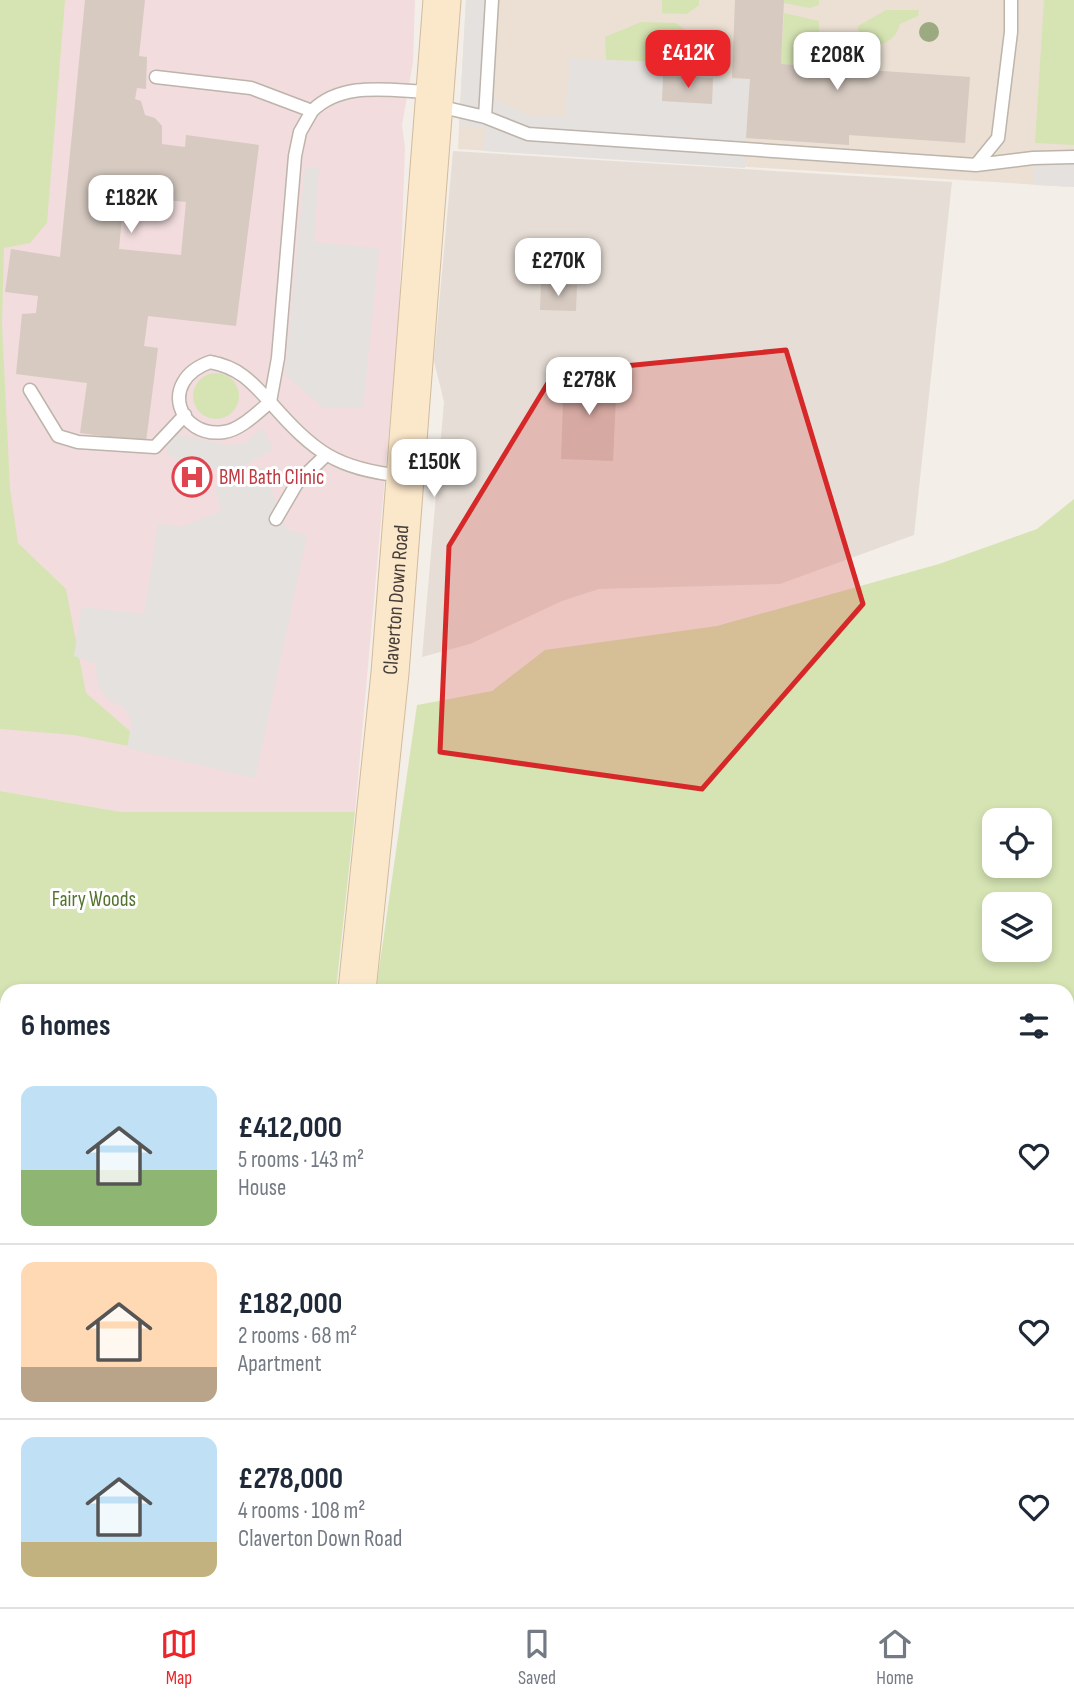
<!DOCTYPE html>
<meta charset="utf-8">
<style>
:root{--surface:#fff;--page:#f6f6f7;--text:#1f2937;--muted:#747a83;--line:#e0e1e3;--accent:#eb262a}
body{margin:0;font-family:"Sofia Sans Condensed",sans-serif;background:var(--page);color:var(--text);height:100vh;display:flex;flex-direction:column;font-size:26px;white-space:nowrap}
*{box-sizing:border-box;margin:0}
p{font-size:23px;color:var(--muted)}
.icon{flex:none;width:38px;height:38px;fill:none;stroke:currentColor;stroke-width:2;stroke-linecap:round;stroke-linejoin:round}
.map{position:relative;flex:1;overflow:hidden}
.details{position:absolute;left:0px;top:984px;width:1074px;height:625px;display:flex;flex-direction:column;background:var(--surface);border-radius:21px 21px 0 0;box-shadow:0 4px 10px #0003}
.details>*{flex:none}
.tools{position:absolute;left:982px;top:808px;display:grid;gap:14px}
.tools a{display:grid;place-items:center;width:70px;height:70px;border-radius:14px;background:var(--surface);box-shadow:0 4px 10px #0003;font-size:35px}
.price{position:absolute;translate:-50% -60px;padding:0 16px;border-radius:14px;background:#fff;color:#222;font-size:23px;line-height:46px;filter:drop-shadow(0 2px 4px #0008)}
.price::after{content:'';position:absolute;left:50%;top:42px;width:21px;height:16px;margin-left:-10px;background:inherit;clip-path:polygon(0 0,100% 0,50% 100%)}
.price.active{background:var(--accent);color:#fff}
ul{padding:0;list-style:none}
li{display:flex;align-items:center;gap:21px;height:175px;padding:0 21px}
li+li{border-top:2px solid var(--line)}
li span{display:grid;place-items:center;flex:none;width:196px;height:140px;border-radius:14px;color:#555}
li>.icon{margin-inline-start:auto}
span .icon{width:84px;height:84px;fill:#fffc;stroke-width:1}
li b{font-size:30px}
h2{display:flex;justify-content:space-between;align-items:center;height:84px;padding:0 21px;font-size:30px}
.tab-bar{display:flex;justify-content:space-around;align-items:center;height:98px;border-top:2px solid var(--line);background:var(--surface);font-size:19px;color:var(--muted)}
.tab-bar a{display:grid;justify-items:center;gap:4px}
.tab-bar .active{color:var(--accent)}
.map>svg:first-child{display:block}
.residential{fill:#e6ded6}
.education{fill:#ebe0d3}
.medical{fill:#f2dcdd}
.green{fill:#d6e4b3;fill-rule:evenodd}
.parking{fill:#e4e1df}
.building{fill:#d6cac1;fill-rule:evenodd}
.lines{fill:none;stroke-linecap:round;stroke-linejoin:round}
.lane-casing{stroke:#bdb4ab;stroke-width:15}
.street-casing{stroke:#bdb4ab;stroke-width:29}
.secondary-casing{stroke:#d2bb9d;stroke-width:39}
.lane{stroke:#fff;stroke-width:12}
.street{stroke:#fff;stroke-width:26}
.secondary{stroke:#fbe7ca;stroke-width:37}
.tree{fill:#9caa82}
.marked{fill:#d62828;fill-opacity:0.2;stroke:#d62828;stroke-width:5;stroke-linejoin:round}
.labels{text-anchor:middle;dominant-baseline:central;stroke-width:6;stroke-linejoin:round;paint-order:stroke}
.health-label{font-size:21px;fill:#be3a42;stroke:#fff;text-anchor:start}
.street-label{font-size:21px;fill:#453d37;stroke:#fff}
.park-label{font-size:21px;fill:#54732e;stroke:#fff}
</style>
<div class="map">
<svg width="1074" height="1607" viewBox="0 0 1074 1607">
<rect width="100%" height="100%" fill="#f3eee8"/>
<path class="residential" d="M453 151 952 182 914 535 780 584 599 589 562 601 470 644 422 657 444 402 434 361Z
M1068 1342H1074V1607H317V1601H1068Z"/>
<path class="education" d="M466 0H1074V187L458 149Z"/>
<path class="medical" d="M0 0H415L413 62 402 125 405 148 399 319 355 812H122L0 791Z"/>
<path class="green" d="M0 0H65L47 223 30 243 4 248 2 324 10 489 18 543 66 589 86 693 153 751 74 735 0 729Z
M662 0H699V5L687 14 662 13Z
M784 0H819V5L810 8 784 3Z
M1044 0H1074V145L1035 143Z
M886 10H919L918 16 900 24C896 38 890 41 876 47 863 43 859 40 858 26Z
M784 13 819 21V32L810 38 803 51 806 66 781 64Z
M641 22 676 23 704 44 700 63 606 60 605 37Z
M193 396a23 23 0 1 1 46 0a23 23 0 1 1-46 0Z
M1074 499V1416H1068V990H376L417 705 492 691 545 650 717 626 939 564 1037 529ZM994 821H1040V866H994ZM994 905H1040V950H994Z
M0 791 122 812H355L336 990H7V1601H277V1607H0Z"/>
<path class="parking" d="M466 0H498L492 97 527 115 565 117 570 58 664 63 663 101 712 103 713 78 750 79 745 168 484 151 485 128 459 125Z
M1074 149V187L1034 185V151Z
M305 167 319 168 314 242 379 249 363 408 323 407 285 375Z
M262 428 274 449 247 464 229 470 192 467 166 454 172 433 226 445 244 444Z
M263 467 286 529 307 535 255 778 127 748 132 721 124 708 110 700 99 688 95 663 74 656 82 607 144 614 158 524 182 527 221 511 215 487Z"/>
<path class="building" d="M85 0H145L139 56 147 57 146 89 137 88 135 99 141 101 145 115 155 118 162 126V144L185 147 186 135 259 145 236 326 148 316 144 346 158 348 146 442 80 433 87 383 16 374 22 314 36 313 38 296 5 292 11 249 60 257ZM124 196 186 202 181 255 119 249Z
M735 0H784L781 64 970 77 965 143 849 135V145L746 138 750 79 732 78Z
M663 76 713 78 712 104 662 101Z
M541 284 577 285 576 311 540 310Z
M564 374 617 376 613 461 561 459Z
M1068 1442H1074V1521H1068Z"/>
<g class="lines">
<g class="lane-casing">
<path id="lane" d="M156 77 251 88 312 111C343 80 391 91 431 92
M438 106 485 117 528 134 976 165 1033 158 1074 157
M312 111 300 132 295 156 278 358 270 402C314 452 336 469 403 476
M485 117 492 0
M976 165 998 138 1011 32V0
M210 362C238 367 251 381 270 402 257 413 240 430 224 432 179 439 157 381 210 362Z
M30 390 58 436 78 442 155 447 185 415
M276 519 297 483 325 456"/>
</g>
<g class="street-casing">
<path id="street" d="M1068 1591 1074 1588
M1030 1607 1043 1601"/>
</g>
<g class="secondary-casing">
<g id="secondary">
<path id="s1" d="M357 990 390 673 442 0"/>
<path d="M296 1607 297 1601"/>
</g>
</g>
<use href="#lane" class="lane"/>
<use href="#street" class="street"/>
<use href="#secondary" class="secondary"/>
</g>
<circle class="tree" cx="929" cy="32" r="10"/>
<path class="marked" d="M786 350 863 604 702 789 440 752 449 546 554 373Z"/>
<defs>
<g id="hospital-ring" transform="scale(2.0125)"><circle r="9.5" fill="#fff" stroke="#e0444e" stroke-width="1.5"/><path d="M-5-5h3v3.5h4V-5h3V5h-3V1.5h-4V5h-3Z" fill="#e0444e"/></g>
</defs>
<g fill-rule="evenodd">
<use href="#hospital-ring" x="192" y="477"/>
</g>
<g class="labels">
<g class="health-label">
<text x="219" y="477">BMI Bath Clinic</text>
</g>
<g class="street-label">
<text stroke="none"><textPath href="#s1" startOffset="392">Claverton Down Road</textPath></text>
</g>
<g class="park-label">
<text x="94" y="899">Fairy Woods</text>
</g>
</g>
</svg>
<div class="tools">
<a><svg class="icon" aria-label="locate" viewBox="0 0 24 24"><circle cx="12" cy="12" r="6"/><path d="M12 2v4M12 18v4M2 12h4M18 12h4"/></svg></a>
<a><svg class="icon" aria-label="layers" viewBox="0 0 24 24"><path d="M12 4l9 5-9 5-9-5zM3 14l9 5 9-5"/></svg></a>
</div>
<b class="price active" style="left:688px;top:90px">£412K</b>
<b class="price" style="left:837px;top:92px">£208K</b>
<b class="price" style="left:131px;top:235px">£182K</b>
<b class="price" style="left:558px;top:298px">£270K</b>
<b class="price" style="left:589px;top:417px">£278K</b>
<b class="price" style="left:434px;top:499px">£150K</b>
<section class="details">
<h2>6 homes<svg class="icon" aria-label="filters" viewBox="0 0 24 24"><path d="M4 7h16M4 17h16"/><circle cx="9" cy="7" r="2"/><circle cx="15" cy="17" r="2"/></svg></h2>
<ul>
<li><span style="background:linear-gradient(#bfe0f5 60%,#8fb573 0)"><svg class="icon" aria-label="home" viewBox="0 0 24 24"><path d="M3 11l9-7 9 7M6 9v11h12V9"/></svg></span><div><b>£412,000</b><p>5 rooms · 143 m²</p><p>House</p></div><svg class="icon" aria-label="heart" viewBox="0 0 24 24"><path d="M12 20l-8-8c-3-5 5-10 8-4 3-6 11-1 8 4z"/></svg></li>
<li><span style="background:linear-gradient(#ffd9b3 75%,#b9a48a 0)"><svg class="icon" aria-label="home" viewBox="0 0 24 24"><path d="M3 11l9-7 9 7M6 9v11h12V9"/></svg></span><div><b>£182,000</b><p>2 rooms · 68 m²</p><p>Apartment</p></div><svg class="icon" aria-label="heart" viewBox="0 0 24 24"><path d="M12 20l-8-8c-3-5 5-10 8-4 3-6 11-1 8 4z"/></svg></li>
<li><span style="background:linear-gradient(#bfe0f5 75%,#c2b280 0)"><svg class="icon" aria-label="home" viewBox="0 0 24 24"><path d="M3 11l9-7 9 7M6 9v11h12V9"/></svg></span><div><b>£278,000</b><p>4 rooms · 108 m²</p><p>Claverton Down Road</p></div><svg class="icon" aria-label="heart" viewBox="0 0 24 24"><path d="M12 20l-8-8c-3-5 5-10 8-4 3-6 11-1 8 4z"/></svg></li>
</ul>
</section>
</div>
<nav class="tab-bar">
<a class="active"><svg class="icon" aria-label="map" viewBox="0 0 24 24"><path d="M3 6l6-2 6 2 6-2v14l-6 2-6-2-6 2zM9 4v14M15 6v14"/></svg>Map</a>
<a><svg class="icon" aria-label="saved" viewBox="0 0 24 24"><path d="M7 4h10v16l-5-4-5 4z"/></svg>Saved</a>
<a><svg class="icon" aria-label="home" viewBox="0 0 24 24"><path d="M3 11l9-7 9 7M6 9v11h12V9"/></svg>Home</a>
</nav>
